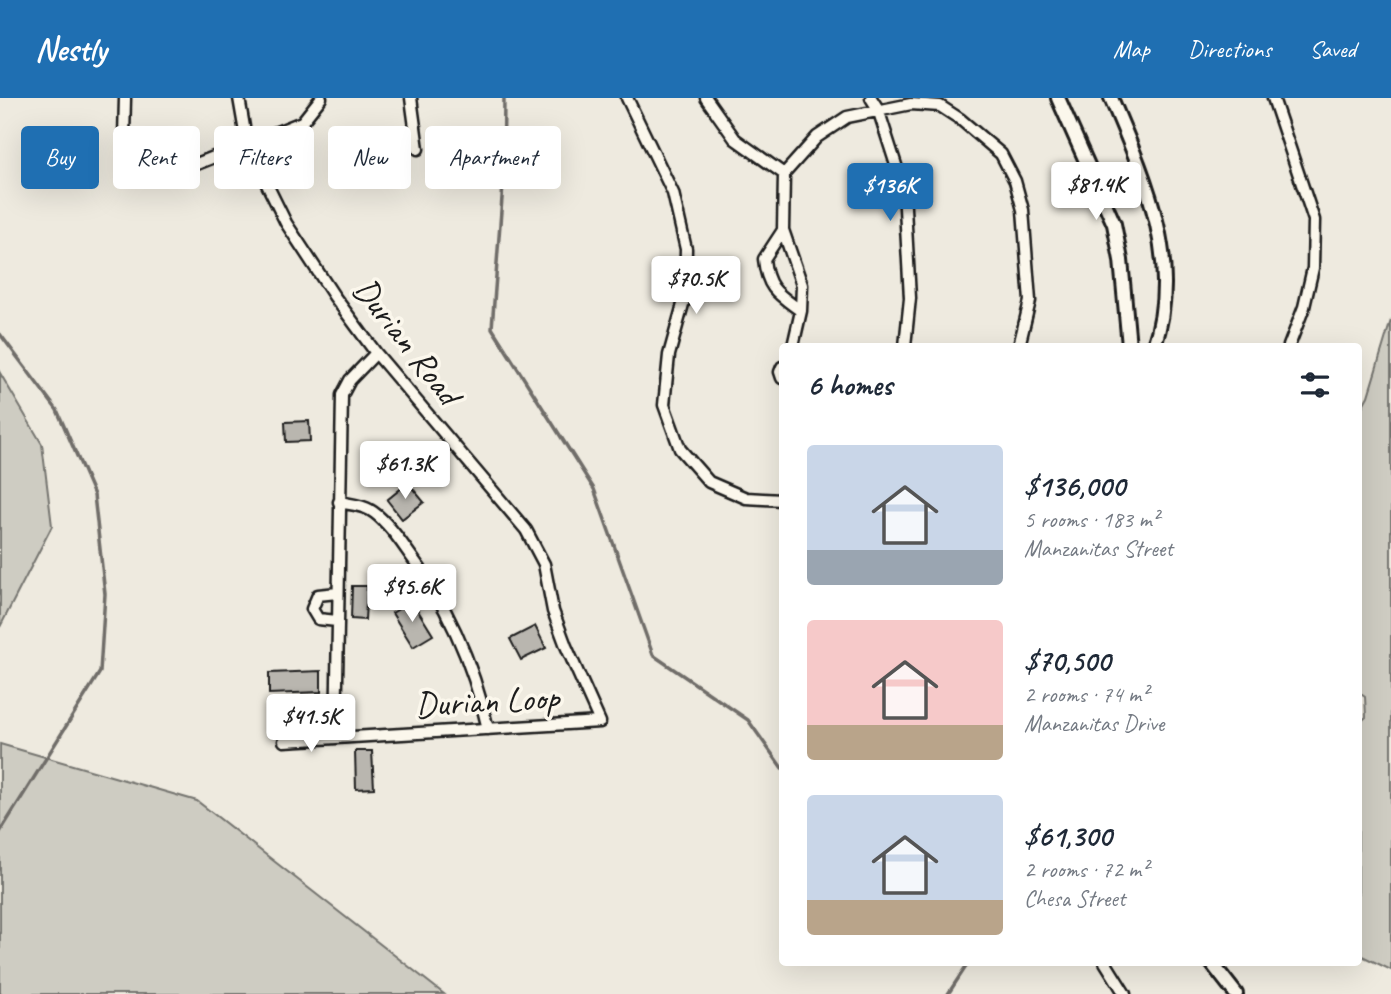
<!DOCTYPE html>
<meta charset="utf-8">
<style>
:root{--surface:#fff;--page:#f2f2f3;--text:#1f2937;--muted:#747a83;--accent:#1f6fb2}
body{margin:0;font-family:Caveat,sans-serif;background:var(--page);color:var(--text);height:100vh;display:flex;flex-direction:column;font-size:26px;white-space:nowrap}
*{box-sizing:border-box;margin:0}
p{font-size:23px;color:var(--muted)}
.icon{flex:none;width:38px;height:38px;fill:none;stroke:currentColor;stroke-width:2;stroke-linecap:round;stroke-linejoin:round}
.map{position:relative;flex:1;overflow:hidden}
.sheet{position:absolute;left:779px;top:245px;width:583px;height:623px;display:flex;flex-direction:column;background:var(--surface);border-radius:7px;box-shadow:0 7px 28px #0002}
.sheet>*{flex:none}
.guide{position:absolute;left:21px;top:28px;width:653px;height:63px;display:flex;gap:14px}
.price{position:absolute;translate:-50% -60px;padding:0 16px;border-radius:7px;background:#fff;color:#222;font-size:23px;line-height:46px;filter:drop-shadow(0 2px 4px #0008)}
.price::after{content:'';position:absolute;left:50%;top:42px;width:21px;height:16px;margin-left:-10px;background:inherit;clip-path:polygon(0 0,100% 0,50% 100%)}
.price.on{background:var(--accent);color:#fff}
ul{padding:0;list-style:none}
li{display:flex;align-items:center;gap:21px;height:175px;padding:0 28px}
li span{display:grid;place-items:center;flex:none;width:196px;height:140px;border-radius:7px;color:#555}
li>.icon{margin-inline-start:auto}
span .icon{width:84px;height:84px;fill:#fffc;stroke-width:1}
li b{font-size:30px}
h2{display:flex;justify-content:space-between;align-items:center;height:84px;padding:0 28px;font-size:30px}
.pill{padding:0 24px;border-radius:7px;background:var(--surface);box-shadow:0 7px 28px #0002;font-size:24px;line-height:63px}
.pill.on{background:var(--accent);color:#fff}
header{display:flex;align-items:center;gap:42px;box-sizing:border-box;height:98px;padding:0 35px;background:var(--accent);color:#fff}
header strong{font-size:33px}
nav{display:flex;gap:38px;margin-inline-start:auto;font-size:24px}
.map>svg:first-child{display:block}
.green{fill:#ceccc2;stroke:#75746f;stroke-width:2}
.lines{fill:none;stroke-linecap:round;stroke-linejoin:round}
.stream{stroke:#6f6d69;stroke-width:3.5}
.building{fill:#b9b6af;stroke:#1c1c1c;stroke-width:2}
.minor-casing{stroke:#1c1c1c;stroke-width:15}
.tertiary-casing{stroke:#1c1c1c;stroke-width:18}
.minor{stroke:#fbf7ec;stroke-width:10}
.tertiary{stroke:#fbf7ec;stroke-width:12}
.labels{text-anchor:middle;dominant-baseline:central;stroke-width:7;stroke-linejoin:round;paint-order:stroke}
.street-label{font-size:35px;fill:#1c1c1c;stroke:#fbf7ec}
</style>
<header>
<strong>Nestly</strong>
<nav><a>Map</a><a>Directions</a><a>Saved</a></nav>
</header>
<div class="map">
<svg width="1391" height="896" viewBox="0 0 1391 896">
<rect width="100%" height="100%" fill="#eeeadf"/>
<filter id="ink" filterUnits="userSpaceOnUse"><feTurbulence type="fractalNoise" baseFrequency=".0143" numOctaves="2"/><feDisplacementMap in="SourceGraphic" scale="14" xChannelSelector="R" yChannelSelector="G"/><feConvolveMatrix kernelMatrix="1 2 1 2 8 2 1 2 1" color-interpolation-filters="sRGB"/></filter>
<g filter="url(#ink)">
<path class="green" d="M1391 222V872L1358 856V626L1366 619 1365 599 1358 594V316L1368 298Z
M0 275 42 346 52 428 0 529Z
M0 646 197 703 444 896H0Z"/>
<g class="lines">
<path class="stream" d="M504 0 503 87 492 230 594 391 653 557 748 622 782 670
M0 236 57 312 94 397 105 496 100 574 0 734
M948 896 969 864"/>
</g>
<path class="building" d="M309 323 310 343 286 344 285 324Z
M408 385 424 404 402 421 387 402Z
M352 488H367L365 522 351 521Z
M412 503 433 537 413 549 392 515Z
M535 528 546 550 521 562 510 541Z
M321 573V594L269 596V575Z
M355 653H372L374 690 356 691Z"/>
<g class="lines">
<g class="minor-casing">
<path id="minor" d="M125 0 124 39 139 59 158 70 194 67 302 24 321 0
M239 0 247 46 286 125 334 198 376 255 526 432 544 466 553 513 566 548 600 624 336 640 342 297 350 282 376 255
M411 0 418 51
M627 0 673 95 686 151 685 199 669 257 664 307 680 351 709 384 746 400 782 402
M706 0 735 41 784 76
M871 0 878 11 904 92 910 200 905 248
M1273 0 1314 122 1313 170 1304 209 1289 248
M783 132 764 161C767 191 778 196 801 213
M793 248 801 213 802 187 783 132 784 76 817 39 847 19 911 6 940 8 960 21 1001 56 1015 83 1023 112 1030 203 1019 248
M782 269 780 274 782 280
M339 404C348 406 362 407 370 412 384 420 397 438 406 451 447 505 473 565 488 631
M337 523 318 521 312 511 318 497 337 495
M284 643 336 640
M1105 864 1125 896"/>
</g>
<g class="tertiary-casing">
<path id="tertiary" d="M1058 0 1114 126 1121 162 1129 248
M1111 0C1144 78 1183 163 1154 248
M1211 864 1236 896"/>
</g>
<use href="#minor" class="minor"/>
<use href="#tertiary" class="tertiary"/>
</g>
</g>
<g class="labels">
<g class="street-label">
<text transform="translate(407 243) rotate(52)">Durian Road</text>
<text transform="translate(487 603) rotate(-3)">Durian Loop</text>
</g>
</g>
</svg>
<b class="price" style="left:1096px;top:124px">$81.4K</b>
<b class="price on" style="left:890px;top:125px">$136K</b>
<b class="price" style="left:696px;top:218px">$70.5K</b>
<b class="price" style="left:405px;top:403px">$61.3K</b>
<b class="price" style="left:412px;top:526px">$95.6K</b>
<b class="price" style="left:311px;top:656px">$41.5K</b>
<div class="guide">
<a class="pill on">Buy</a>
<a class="pill">Rent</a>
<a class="pill">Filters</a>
<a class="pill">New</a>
<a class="pill">Apartment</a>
</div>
<section class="sheet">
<h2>6 homes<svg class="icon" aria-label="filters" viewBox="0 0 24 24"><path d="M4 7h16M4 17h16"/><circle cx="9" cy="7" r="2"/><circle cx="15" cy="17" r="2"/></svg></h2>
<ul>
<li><span style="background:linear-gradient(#c9d6e8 75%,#9aa5b1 0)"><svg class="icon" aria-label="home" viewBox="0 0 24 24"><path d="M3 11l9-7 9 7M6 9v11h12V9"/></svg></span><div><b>$136,000</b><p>5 rooms · 183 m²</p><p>Manzanitas Street</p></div></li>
<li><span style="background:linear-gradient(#f6c9c9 75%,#b9a48a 0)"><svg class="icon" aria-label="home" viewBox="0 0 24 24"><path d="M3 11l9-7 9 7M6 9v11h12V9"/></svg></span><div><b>$70,500</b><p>2 rooms · 74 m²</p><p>Manzanitas Drive</p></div></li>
<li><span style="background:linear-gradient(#c9d6e8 75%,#b9a48a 0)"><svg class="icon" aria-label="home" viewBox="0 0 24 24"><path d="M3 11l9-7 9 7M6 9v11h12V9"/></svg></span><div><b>$61,300</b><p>2 rooms · 72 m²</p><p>Chesa Street</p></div></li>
</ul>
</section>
</div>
